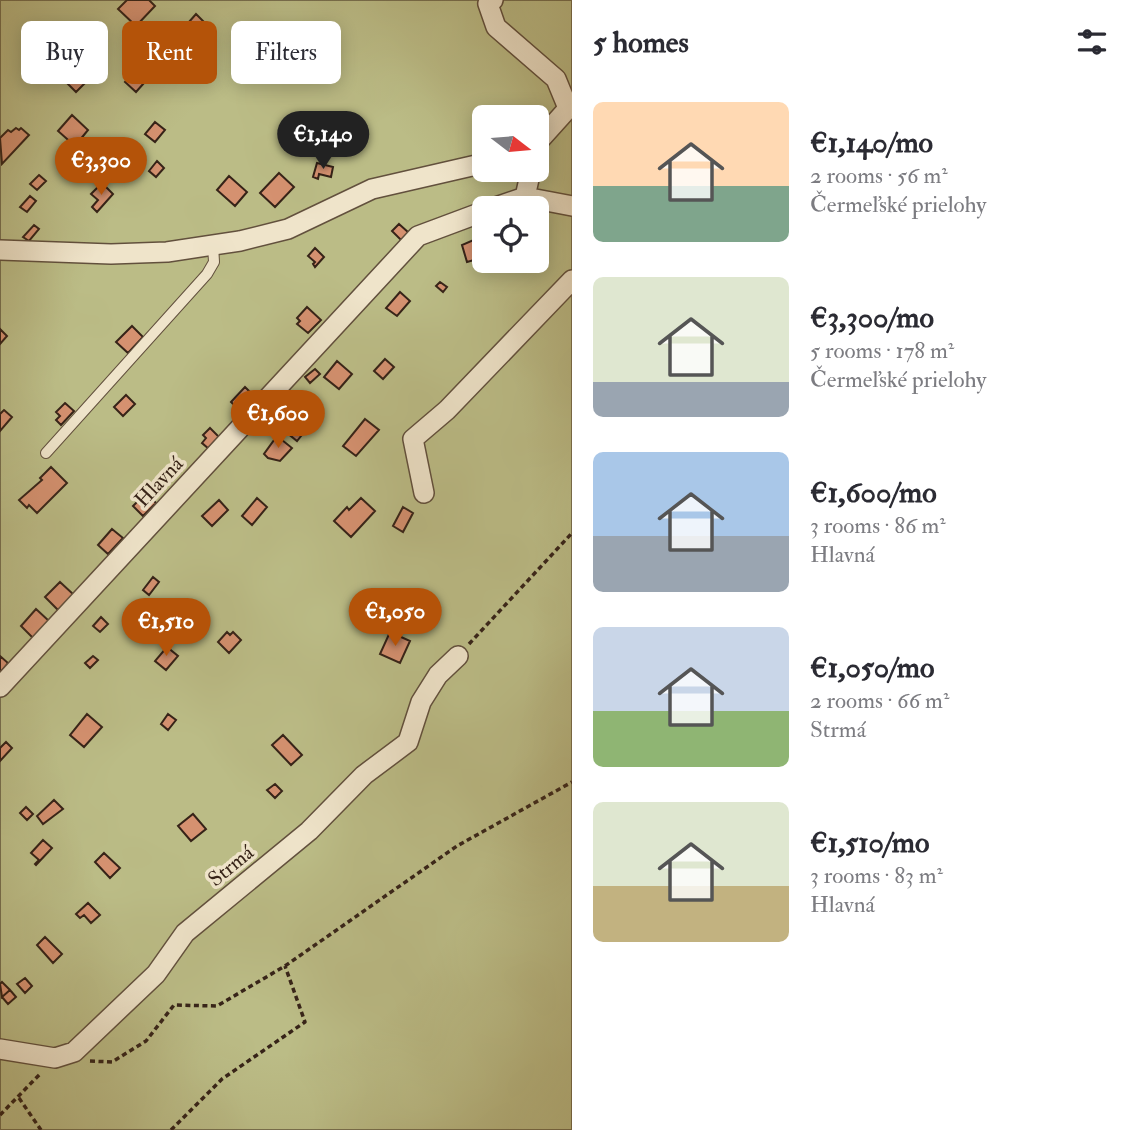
<!DOCTYPE html>
<meta charset="utf-8">
<style>
:root{--surface:#fff;--page:#f7f7f7;--text:#2b2b33;--muted:#7c7c81;--accent:#b45309}
body{margin:0;font-family:"IM FELL Double Pica",serif;background:var(--page);color:var(--text);height:100vh;display:flex;flex-direction:column;font-size:26px;white-space:nowrap}
*{box-sizing:border-box;margin:0}
p{font-size:23px;color:var(--muted)}
.icon{flex:none;width:38px;height:38px;fill:none;stroke:currentColor;stroke-width:2;stroke-linecap:round;stroke-linejoin:round}
.map{position:relative;flex:1;overflow:hidden}
.details{display:flex;flex-direction:column;background:var(--surface);width:560px}
.details>*{flex:none}
.hud{position:absolute;left:21px;top:21px;width:444px;height:63px;display:flex;gap:14px}
.needle{width:46px;rotate:106deg}
.tools{position:absolute;left:472px;top:105px;display:grid;gap:14px}
.tools a{display:grid;place-items:center;width:77px;height:77px;border-radius:10px;background:var(--surface);box-shadow:0 4px 18px #0003;font-size:35px}
.price{position:absolute;translate:-50% -60px;padding:0 16px;border-radius:24px;background:var(--accent);color:#fff;font-size:23px;line-height:46px;filter:drop-shadow(0 2px 4px #0008)}
.price::after{content:'';position:absolute;left:50%;top:42px;width:21px;height:16px;margin-left:-10px;background:inherit;clip-path:polygon(0 0,100% 0,50% 100%)}
.price.selected{background:#222;color:#fff}
ul{padding:0;list-style:none}
li{display:flex;align-items:center;gap:21px;height:175px;padding:0 21px}
li span{display:grid;place-items:center;flex:none;width:196px;height:140px;border-radius:10px;color:#555}
li>.icon{margin-inline-start:auto}
span .icon{width:84px;height:84px;fill:#fffc;stroke-width:1}
li b{font-size:30px}
h2{display:flex;justify-content:space-between;align-items:center;height:84px;padding:0 21px;font-size:30px}
.tag{padding:0 24px;border-radius:10px;background:var(--surface);box-shadow:0 4px 18px #0003;font-size:24px;line-height:63px}
.tag.selected{background:var(--accent);color:#fff}
main{display:flex;flex:1;min-height:0}
.map>svg:first-child{display:block}
.green{fill:#bbbc86;stroke:#78704f;stroke-width:2;fill-rule:evenodd}
.building{fill:#d59170;stroke:#362318;stroke-width:2}
.lines{fill:none;stroke-linecap:round;stroke-linejoin:round}
.service-casing{stroke:#62503d;stroke-width:12}
.minor-casing{stroke:#62503d;stroke-width:22}
.path{stroke:#362318;stroke-width:3.5;stroke-dasharray:5 3.5;stroke-linecap:butt}
.service{stroke:#efe4ca;stroke-width:10}
.minor{stroke:#efe4ca;stroke-width:19}
.labels{text-anchor:middle;dominant-baseline:central;stroke-width:7;stroke-linejoin:round;paint-order:stroke}
.street-label{font-size:21px;fill:#362318;stroke:#efe4ca}
</style>
<main>
<div class="map">
<svg width="572" height="1130" viewBox="0 0 572 1130">
<rect width="100%" height="100%" fill="#e7d5ad"/>
<filter id="stains"><feTurbulence type="fractalNoise" baseFrequency=".00286" numOctaves="4"/><feColorMatrix values="0 0 0 0 .2 0 0 0 0 .09 0 0 0 0 .02 0 0 0 .5 -.17"/></filter>
<radialGradient id="worn" r=".72"><stop offset=".6" stop-color="#630" stop-opacity="0"/><stop offset="1" stop-color="#630" stop-opacity=".3"/></radialGradient>
<path class="green" d="M0 0H572V1130H0ZM485 117H537V170H485ZM485 208H537V261H485Z"/>
<path class="building" d="M127 0H149L155 6 136 26 118 9Z
M196 14 204 22 197 29 189 22Z
M141 64 152 74 136 92 125 82Z
M76 77 84 84 76 92 68 84Z
M72 115 88 130 75 146 58 131Z
M155 122 165 130 155 142 145 134Z
M16 128 19 130 21 128 29 135 2 164 0 138 8 130 11 132Z
M157 161 164 168 156 177 149 171Z
M317 163 333 167 331 177 319 174 318 179 313 177Z
M279 173 294 187 275 207 260 193Z
M39 175 46 181 37 190 30 184Z
M229 176 247 192 235 206 217 190Z
M102 183 113 194 97 212 92 207 98 200 91 194Z
M30 196 36 201 27 212 20 207Z
M399 224 409 233 401 240 392 231Z
M34 225 39 229 29 241 23 237Z
M485 235V257L467 262 462 245Z
M315 248 324 257 315 267 313 264 315 262 308 256Z
M440 282 447 287 443 292 436 286Z
M400 292 410 301 397 316 386 308Z
M307 307 321 320 308 333 297 324 300 321 297 318Z
M132 326 143 337 128 353 116 342Z
M0 329 7 336 0 344Z
M385 359 394 367 383 379 374 371Z
M337 361 352 374 339 389 324 377Z
M315 369 320 374 310 383 305 377Z
M245 387 255 397 241 412 231 402Z
M126 395 135 404 123 416 114 407Z
M65 403 74 411 61 425 56 420 60 416 56 412Z
M4 410 12 417 0 431V414Z
M365 419 379 430 356 456 343 446Z
M294 422 305 431 297 441 286 432Z
M210 428 219 437 209 449 202 443 206 438 203 435Z
M277 436 292 448 280 461 268 458 264 454Z
M51 467 67 483 37 513 29 505 27 508 19 500 42 480 40 478Z
M146 493 156 503 143 516 133 506Z
M257 498 267 507 252 525 242 516Z
M361 498 375 511 351 537 334 521 347 507 349 510Z
M219 500 228 510 212 526 202 516Z
M403 507 413 513 403 532 393 526Z
M112 529 123 538 108 554 98 545Z
M153 577 159 582 149 595 143 590Z
M60 582 74 595 58 610 45 597Z
M36 609 49 621 33 638 21 626Z
M101 617 108 624 100 632 93 626Z
M227 632 230 635 233 632 241 640 229 653 218 642Z
M390 632 410 641 400 663 380 654Z
M167 647 178 656 166 670 155 661Z
M0 656 8 663 0 673Z
M93 656 98 660 90 668 85 663Z
M87 714 102 727 84 747 70 735Z
M168 714 176 720 168 730 161 724Z
M283 735 302 755 291 765 272 745Z
M6 742 12 748 0 761V748Z
M275 784 282 791 275 798 267 790Z
M54 800 63 809 43 824 37 816Z
M26 807 33 814 27 820 20 813Z
M193 814 206 829 191 841 178 826Z
M43 840 52 848 36 865 35 864 39 860 31 853Z
M104 853 120 868 110 878 95 862Z
M88 903 100 915 91 923 84 915 80 918 76 914Z
M45 937 62 954 53 963 37 945Z
M25 978 32 986 25 993 17 984Z
M2 982 10 990 2 997 0 984Z
M10 990 16 997 8 1004 2 997Z"/>
<g class="lines">
<g class="service-casing">
<path id="service" d="M46 453 207 274 214 262 213 245"/>
</g>
<g class="minor-casing">
<path id="minor" d="M493 0 488 4 496 27 556 79 568 108
M537 143 572 104
M525 197 572 206
M493 208 525 197 531 170
M0 250 111 254 167 252 240 241 288 229 372 189 485 163
M424 493 413 439 447 410 572 280
M0 687 418 236 485 211
M0 1049 55 1058 74 1052 156 974 185 933 309 831 364 775 408 742 421 702 438 675 458 656"/>
</g>
<path class="path" d="M469 644 572 533
M90 1061 112 1062 146 1041 174 1005 217 1006 285 966 457 846 572 782
M19 1098 41 1130
M0 1115 40 1074
M171 1130 222 1079 305 1022 285 966"/>
<use href="#service" class="service"/>
<use href="#minor" class="minor"/>
</g>
<g class="labels">
<g class="street-label">
<text transform="translate(159 482) rotate(-47)">Hlavná</text>
<text transform="translate(231 866) rotate(-39)">Strmá</text>
</g>
</g>
<rect width="100%" height="100%" filter="url(#stains)"/>
<rect width="100%" height="100%" fill="url(#worn)"/>
</svg>
<div class="tools">
<a><svg class="needle" viewBox="-14 -14 28 28"><path d="M0-13l5 13h-10z" fill="#e53935"/><path d="M0 13l5-13h-10z" fill="#7c7c81"/></svg></a>
<a><svg class="icon" aria-label="locate" viewBox="0 0 24 24"><circle cx="12" cy="12" r="6"/><path d="M12 2v4M12 18v4M2 12h4M18 12h4"/></svg></a>
</div>
<b class="price selected" style="left:323px;top:171px">€1,140</b>
<b class="price" style="left:101px;top:197px">€3,300</b>
<b class="price" style="left:278px;top:450px">€1,600</b>
<b class="price" style="left:395px;top:648px">€1,050</b>
<b class="price" style="left:166px;top:658px">€1,510</b>
<div class="hud">
<a class="tag">Buy</a>
<a class="tag selected">Rent</a>
<a class="tag">Filters</a>
</div>
</div>
<section class="details">
<h2>5 homes<svg class="icon" aria-label="filters" viewBox="0 0 24 24"><path d="M4 7h16M4 17h16"/><circle cx="9" cy="7" r="2"/><circle cx="15" cy="17" r="2"/></svg></h2>
<ul>
<li><span style="background:linear-gradient(#ffd9b3 60%,#7fa58c 0)"><svg class="icon" aria-label="home" viewBox="0 0 24 24"><path d="M3 11l9-7 9 7M6 9v11h12V9"/></svg></span><div><b>€1,140/mo</b><p>2 rooms · 56 m²</p><p>Čermeľské prielohy</p></div></li>
<li><span style="background:linear-gradient(#dfe7d0 75%,#9aa5b1 0)"><svg class="icon" aria-label="home" viewBox="0 0 24 24"><path d="M3 11l9-7 9 7M6 9v11h12V9"/></svg></span><div><b>€3,300/mo</b><p>5 rooms · 178 m²</p><p>Čermeľské prielohy</p></div></li>
<li><span style="background:linear-gradient(#a9c7e8 60%,#9aa5b1 0)"><svg class="icon" aria-label="home" viewBox="0 0 24 24"><path d="M3 11l9-7 9 7M6 9v11h12V9"/></svg></span><div><b>€1,600/mo</b><p>3 rooms · 86 m²</p><p>Hlavná</p></div></li>
<li><span style="background:linear-gradient(#c9d6e8 60%,#8fb573 0)"><svg class="icon" aria-label="home" viewBox="0 0 24 24"><path d="M3 11l9-7 9 7M6 9v11h12V9"/></svg></span><div><b>€1,050/mo</b><p>2 rooms · 66 m²</p><p>Strmá</p></div></li>
<li><span style="background:linear-gradient(#dfe7d0 60%,#c2b280 0)"><svg class="icon" aria-label="home" viewBox="0 0 24 24"><path d="M3 11l9-7 9 7M6 9v11h12V9"/></svg></span><div><b>€1,510/mo</b><p>3 rooms · 83 m²</p><p>Hlavná</p></div></li>
</ul>
</section>
</main>
